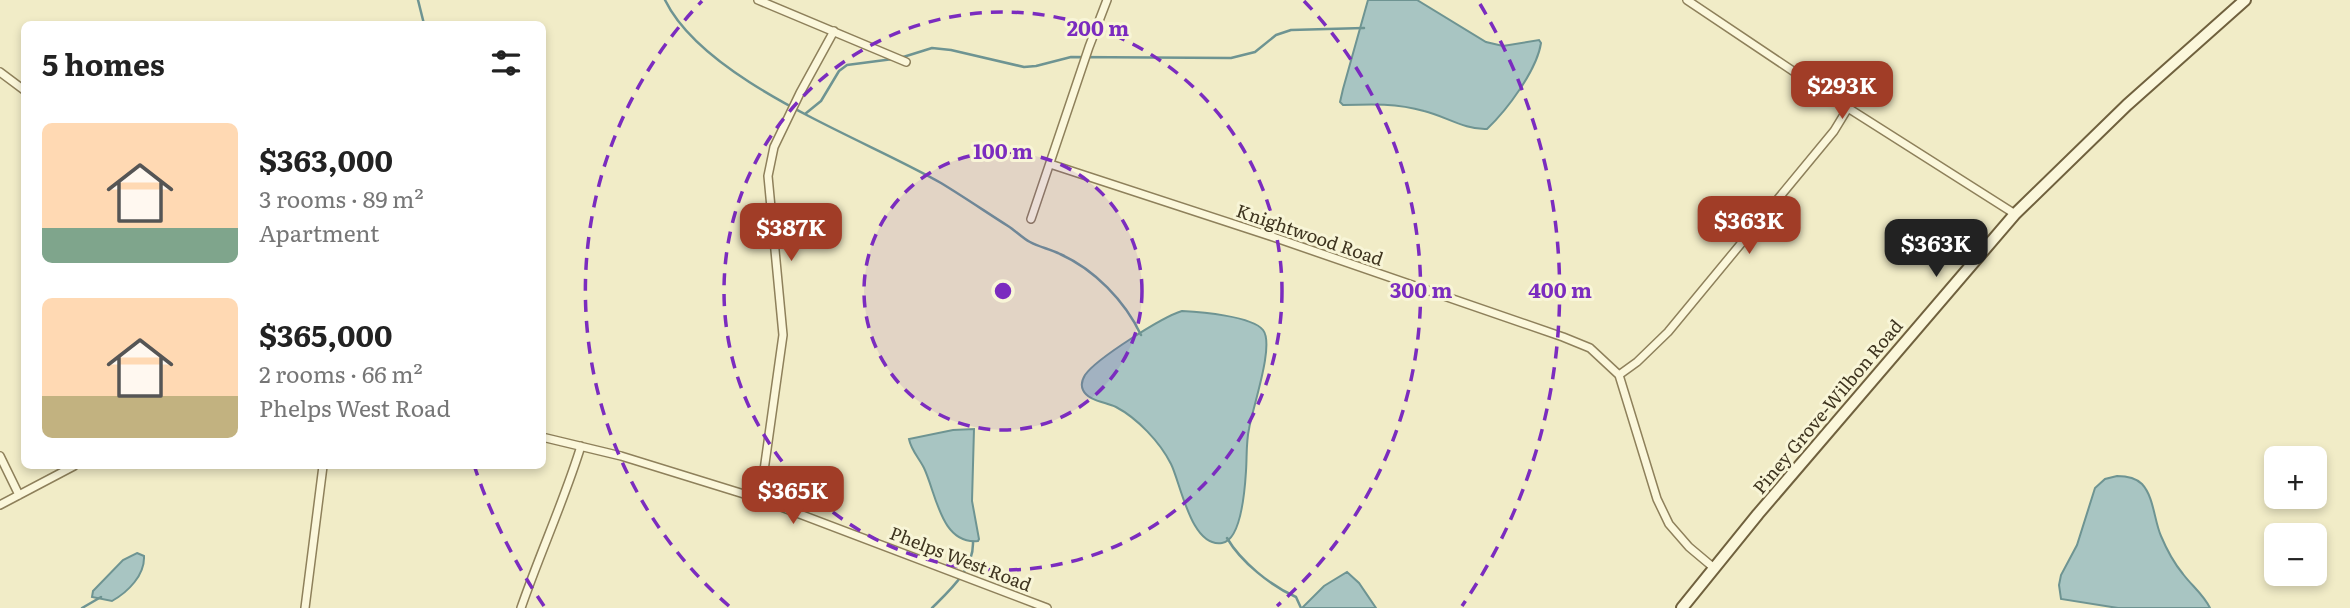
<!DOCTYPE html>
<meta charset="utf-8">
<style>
:root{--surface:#fff;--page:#f6f6f6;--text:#222;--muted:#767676;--accent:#a13d27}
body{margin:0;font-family:Literata,serif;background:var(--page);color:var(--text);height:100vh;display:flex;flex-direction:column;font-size:26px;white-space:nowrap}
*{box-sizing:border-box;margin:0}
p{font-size:23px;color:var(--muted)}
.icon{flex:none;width:38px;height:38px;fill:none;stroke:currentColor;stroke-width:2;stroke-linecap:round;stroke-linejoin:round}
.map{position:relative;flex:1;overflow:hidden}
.side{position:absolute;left:21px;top:21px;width:525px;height:448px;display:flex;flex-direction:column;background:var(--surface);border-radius:10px;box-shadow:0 4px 10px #0003}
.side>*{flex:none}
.fabs{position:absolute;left:2264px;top:446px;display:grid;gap:14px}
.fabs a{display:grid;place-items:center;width:63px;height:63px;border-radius:10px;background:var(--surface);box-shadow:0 4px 10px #0003;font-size:35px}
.price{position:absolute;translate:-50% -60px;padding:0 16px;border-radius:14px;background:var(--accent);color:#fff;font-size:23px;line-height:46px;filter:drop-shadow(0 2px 4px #0008)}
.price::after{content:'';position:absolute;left:50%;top:42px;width:21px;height:16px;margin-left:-10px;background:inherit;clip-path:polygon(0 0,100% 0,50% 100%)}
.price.selected{background:#222;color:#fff}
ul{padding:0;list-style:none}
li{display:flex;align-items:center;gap:21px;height:175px;padding:0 21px}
li span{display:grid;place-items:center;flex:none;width:196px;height:140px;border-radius:10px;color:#555}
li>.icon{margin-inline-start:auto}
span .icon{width:84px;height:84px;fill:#fffc;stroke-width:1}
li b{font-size:30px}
h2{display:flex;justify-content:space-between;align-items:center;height:84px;padding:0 21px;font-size:30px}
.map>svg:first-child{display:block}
.water{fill:#a8c5c2;stroke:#6e9492;stroke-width:2}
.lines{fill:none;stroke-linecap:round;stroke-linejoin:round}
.stream{stroke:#6e9492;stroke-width:2.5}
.street-casing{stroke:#8e805b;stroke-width:10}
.secondary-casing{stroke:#70613e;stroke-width:14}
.street{stroke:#fbf7db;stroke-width:7}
.secondary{stroke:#fbf7db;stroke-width:10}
.ring{fill:none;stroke:#7b2cbf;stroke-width:3.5;stroke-dasharray:12 9}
.labels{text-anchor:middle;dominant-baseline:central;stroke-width:6;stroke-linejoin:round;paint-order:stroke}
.street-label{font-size:18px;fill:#3e341f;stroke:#f8f5d7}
.centre{fill:#7b2cbf;stroke:#f8f5d7;stroke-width:3.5}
.ring-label{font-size:21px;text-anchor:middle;font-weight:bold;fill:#7b2cbf;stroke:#f8f5d7;stroke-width:6;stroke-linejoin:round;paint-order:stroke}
</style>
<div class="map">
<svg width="2350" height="608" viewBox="0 0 2350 608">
<rect width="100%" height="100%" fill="#f1ecc7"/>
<path class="water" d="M1368 0H1417L1486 42 1503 46 1539 40 1541 43C1537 70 1507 110 1487 129 1465 130 1445 116 1424 111 1397 103 1371 104 1343 105L1340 102 1343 89Z
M1182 311C1200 312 1252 316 1263 330 1275 345 1252 409 1249 429 1246 442 1247 457 1246 471 1245 487 1242 540 1222 543 1191 548 1181 484 1171 464 1160 442 1137 418 1116 407 1106 402 1088 401 1083 390 1081 386 1082 380 1085 375 1096 359 1162 317 1182 311Z
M974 429 972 501 979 539 978 541C941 545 936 493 924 468 919 458 911 450 909 439L953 430Z
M2117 476C2126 476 2135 477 2142 484 2154 497 2154 520 2161 536 2166 548 2174 563 2183 574 2192 586 2203 594 2210 608H2118L2061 599 2059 585 2061 575 2077 545 2095 488 2105 479Z
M137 553 144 556C145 575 128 592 112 601L92 597 93 591 123 560Z
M1347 572 1359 583 1376 608H1302L1324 586Z"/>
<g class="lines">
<path class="stream" d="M418 0 424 24
M665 0C705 82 863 138 941 183 964 197 986 212 1008 226 1016 231 1022 238 1030 242 1039 247 1050 249 1060 254 1094 269 1125 301 1141 335
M900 58 932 48 951 50 1024 67 1036 66 1071 57 1231 58 1255 52 1276 35 1291 30 1364 28
M805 114 821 101 839 71 847 65 893 59
M1227 538C1241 562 1271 586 1296 597L1301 608
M82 608 101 597
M932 608C950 590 974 569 973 542"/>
<g class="street-casing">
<path id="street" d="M758 0 906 62
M1687 0 1848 108 2015 214
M0 72 24 90
M1050 164 1273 237 1563 337 1590 348 1619 375 1657 499 1669 524 1689 547 1714 568
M1031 219 1089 47 1107 0
M1619 375 1637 362 1668 332 1834 131 1848 108
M542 437 621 456 760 499 1047 608
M0 456 19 495
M760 499 783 335 768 176 774 147 800 93 834 31
M0 505 74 466
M305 608 323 466
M521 608C540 553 564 501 581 446"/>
</g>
<g class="secondary-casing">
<path id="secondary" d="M1682 608 1758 514 2015 214 2127 105 2245 0"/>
</g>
<use href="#street" class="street"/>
<use href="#secondary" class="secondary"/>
</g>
<circle cx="1003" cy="291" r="139" fill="#7b2cbf" fill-opacity=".12"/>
<g class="ring">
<circle cx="1003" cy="291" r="139"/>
<circle cx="1003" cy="291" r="279"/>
<path d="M729 606A418 418 0 0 1 702 1M1304 1A418 418 0 0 1 1277 606"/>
<path d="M544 606A557 557 0 0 1 475 468M1480 4A557 557 0 0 1 1462 606"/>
</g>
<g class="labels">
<g class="street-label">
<text transform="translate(1310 234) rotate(19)">Knightwood Road</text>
<text transform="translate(1827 406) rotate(-50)">Piney Grove-Wilbon Road</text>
<text transform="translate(961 558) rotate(21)">Phelps West Road</text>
</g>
</g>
<circle cx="1003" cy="291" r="10" class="centre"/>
<g class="ring-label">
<text x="1098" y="36">200 m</text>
<text x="1003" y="159">100 m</text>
<text x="1421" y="298">300 m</text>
<text x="1560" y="298">400 m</text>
</g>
</svg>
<div class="fabs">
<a>+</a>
<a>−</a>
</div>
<b class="price" style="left:1842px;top:121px">$293K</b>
<b class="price" style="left:1749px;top:256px">$363K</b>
<b class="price" style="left:791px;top:263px">$387K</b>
<b class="price selected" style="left:1936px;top:279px">$363K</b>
<b class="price" style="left:793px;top:526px">$365K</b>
<section class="side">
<h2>5 homes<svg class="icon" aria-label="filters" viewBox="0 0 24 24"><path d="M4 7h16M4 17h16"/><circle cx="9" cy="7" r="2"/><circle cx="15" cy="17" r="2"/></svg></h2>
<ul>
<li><span style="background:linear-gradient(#ffd9b3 75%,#7fa58c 0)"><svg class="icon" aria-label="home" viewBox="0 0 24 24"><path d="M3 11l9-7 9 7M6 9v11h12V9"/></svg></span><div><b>$363,000</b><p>3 rooms · 89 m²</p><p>Apartment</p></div></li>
<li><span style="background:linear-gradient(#ffd9b3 70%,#c2b280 0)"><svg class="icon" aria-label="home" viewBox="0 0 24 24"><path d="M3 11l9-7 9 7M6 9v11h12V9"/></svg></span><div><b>$365,000</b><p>2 rooms · 66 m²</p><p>Phelps West Road</p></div></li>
</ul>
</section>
</div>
